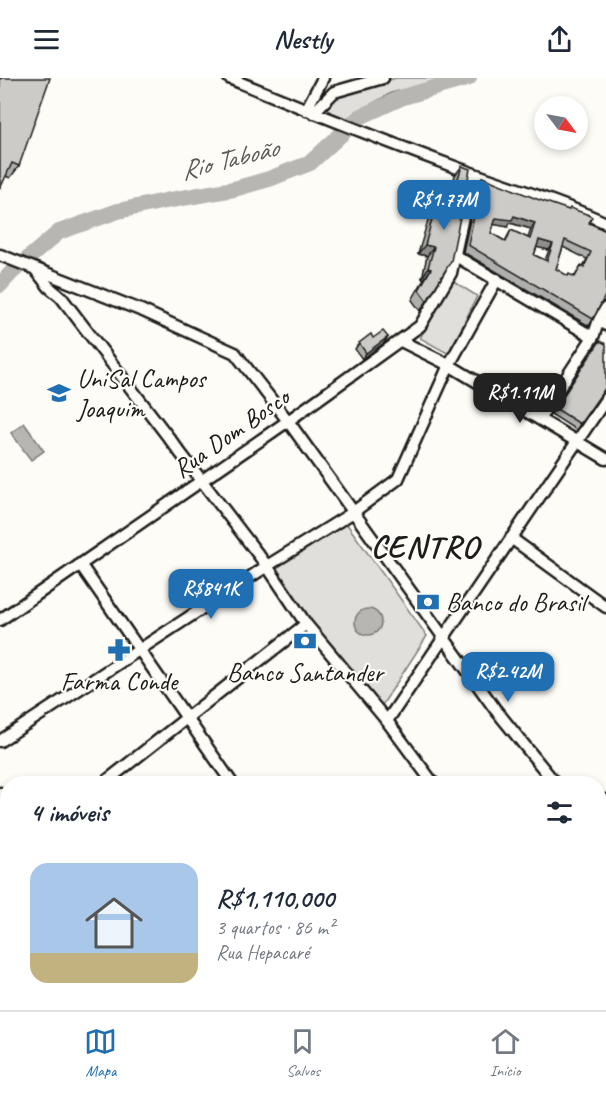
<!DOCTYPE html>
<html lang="pt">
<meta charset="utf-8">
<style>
:root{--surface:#fff;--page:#f6f6f7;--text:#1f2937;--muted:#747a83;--line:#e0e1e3;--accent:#1f6fb2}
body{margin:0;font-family:Caveat,sans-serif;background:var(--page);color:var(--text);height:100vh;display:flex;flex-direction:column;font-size:22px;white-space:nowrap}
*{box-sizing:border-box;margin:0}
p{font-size:20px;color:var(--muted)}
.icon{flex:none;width:33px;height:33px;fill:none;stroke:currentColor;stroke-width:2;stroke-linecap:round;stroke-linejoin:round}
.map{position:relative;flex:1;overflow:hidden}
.sheet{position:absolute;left:0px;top:698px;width:606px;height:236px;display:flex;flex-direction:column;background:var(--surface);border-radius:24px 24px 0 0;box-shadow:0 3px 9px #0003}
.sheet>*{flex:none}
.needle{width:39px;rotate:122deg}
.controls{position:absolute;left:534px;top:18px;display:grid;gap:12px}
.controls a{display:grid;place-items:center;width:54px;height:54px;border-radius:50%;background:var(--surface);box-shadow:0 3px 9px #0003;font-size:30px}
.price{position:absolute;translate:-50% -51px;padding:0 14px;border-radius:12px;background:var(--accent);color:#fff;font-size:20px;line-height:39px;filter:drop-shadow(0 2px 3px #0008)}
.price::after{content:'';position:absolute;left:50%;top:36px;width:18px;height:14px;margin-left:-9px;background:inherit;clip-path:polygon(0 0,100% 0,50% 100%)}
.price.selected{background:#222;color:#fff}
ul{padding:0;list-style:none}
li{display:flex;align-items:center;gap:18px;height:150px;padding:0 30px}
li span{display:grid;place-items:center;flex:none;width:168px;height:120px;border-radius:18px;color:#555}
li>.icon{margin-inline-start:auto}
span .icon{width:72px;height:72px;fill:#fffc;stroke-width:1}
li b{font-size:26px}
h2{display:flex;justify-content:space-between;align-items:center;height:72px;padding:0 30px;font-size:26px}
header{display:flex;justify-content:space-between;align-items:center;height:78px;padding:0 30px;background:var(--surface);font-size:27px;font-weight:800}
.menu{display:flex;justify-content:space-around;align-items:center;height:84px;border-top:2px solid var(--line);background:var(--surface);font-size:16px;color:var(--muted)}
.menu a{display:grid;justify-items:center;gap:3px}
.menu .selected{color:var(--accent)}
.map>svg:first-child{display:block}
.green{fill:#e0dfdb;stroke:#7e7e7c;stroke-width:1.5}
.water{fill:#b7b6b2;stroke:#797876;stroke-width:1.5}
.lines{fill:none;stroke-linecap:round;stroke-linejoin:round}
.river{stroke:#b7b6b2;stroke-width:16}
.minor-casing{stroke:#1c1c1c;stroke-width:15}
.minor{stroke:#fdfcf7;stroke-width:10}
.wall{fill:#afafac;stroke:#1c1c1c;stroke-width:1.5;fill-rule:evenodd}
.shaded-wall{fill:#8f8e8c;stroke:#1c1c1c;stroke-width:1.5}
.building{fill:#cccbc8;stroke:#1c1c1c;stroke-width:1.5;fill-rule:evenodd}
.labels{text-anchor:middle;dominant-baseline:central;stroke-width:4.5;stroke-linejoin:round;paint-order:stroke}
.poi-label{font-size:26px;fill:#1c1c1c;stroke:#fdfcf7;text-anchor:start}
.street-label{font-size:26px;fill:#1c1c1c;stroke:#fdfcf7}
.water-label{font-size:27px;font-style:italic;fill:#5a5a58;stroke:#fdfcf7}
.district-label{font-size:32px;font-weight:bold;letter-spacing:1.5px;fill:#1c1c1c;stroke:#fdfcf7}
</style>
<header><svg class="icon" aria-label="menu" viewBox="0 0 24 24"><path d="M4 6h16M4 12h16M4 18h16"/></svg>Nestly<svg class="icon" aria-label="share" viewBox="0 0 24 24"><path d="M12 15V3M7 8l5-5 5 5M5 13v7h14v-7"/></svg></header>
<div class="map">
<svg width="606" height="932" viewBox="0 0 606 932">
<rect width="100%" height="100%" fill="#fdfcf7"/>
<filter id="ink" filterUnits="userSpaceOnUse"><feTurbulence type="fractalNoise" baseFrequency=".0167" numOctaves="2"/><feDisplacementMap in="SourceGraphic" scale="12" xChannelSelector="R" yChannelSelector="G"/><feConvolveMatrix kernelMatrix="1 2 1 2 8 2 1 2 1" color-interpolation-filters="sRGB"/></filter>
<g filter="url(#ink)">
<path class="green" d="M396 0H447L391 15 342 43 321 30 333 19Z
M453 203 477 218 449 276 420 260Z
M344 442 427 558 379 632 310 541 274 488Z"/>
<path class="water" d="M24 345 44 373 31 382 11 355Z
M355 544a13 13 0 1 1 26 0a13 13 0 1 1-26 0Z"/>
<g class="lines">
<path class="river" d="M0 207 11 195 59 154 118 133 165 123 234 111 269 101 310 85 360 39 403 19 469 0"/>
<g class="minor-casing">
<path id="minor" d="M229 0C304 31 379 61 455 89 506 108 557 122 606 145
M306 32 323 0
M313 35 334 14 383 0
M0 177 143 233 235 275 288 343 495 631 555 705
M454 177 593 259 599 242 606 247
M35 191 49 209 61 219 267 488 306 546 387 643 433 705
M599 242 606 230
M401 263 449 287 606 381
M539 341 593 259
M511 460 606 529
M80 486 232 705
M0 542 288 343 420 248 451 195 472 96
M387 643 606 321
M0 663 267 488 352 435 398 401 449 287 497 201
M104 705 306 546
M0 715 8 724
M598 735 606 722
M598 759 606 769
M0 789 8 783
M28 926 31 932
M166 926 171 932
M598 926 603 932
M192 932 196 926
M376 932 382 926
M487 932 490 926"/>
</g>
<use href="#minor" class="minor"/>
</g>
<path class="wall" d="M0 0 19 88 10 100 6 98Z
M462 88 427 223 420 233 412 222 424 201 422 200 427 178 418 176 436 115 442 105 452 109 455 97Z
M482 99 589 145 605 153 606 151V216L593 241 589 248 463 174 478 105ZM510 145 531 151 528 160 511 152 505 163 491 155 494 146 508 149ZM537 169 549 172 545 182 534 177ZM563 169 587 181 583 188H581L575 198H567L556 191Z
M388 259 384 265 362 281 355 271 359 265 373 260Z
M600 263 606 310 576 352 551 336Z"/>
<path class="shaded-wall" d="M514 138 535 145 531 151 510 145 508 149 491 146 496 140Z
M539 162 553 166 549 172 535 169Z
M425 167 434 169 427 178 418 176Z
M428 190 431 191 424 201 422 200Z
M388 259 384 265 362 281 366 275Z"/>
<path class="building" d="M0 0H50L19 88 12 85 0 111Z
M462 88 470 91 451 183 427 223 419 212 431 191 428 190 434 169 425 167 442 105 455 110Z
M482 99 537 121 569 132 570 130 589 137 592 139 589 145 606 153V216L593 241 468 167ZM514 138 535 145 530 161 511 152 506 164 491 155 496 140 512 142ZM539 162 553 166 547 183 534 177ZM565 162 591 174 584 189 581 188 575 199 569 196 568 198 556 191Z
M383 253 388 259 366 275 359 265 371 256 373 260Z
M600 263 606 266V309L580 346 555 330Z"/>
</g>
<defs>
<g id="university-bare" transform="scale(1.8)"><path d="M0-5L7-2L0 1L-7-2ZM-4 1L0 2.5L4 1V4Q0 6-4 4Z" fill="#1f6fb2" stroke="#fdfcf7" stroke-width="2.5" paint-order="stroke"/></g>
<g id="bank-bare" transform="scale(1.8)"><path d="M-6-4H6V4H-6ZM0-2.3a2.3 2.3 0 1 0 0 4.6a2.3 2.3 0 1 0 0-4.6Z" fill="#1f6fb2" stroke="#fdfcf7" stroke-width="2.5" paint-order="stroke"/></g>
<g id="pharmacy-bare" transform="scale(1.8)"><path d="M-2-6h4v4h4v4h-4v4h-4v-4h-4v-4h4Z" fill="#1f6fb2" stroke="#fdfcf7" stroke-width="2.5" paint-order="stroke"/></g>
</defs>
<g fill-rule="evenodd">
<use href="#university-bare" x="59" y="315"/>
<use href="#bank-bare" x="428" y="524"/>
<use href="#bank-bare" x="305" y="563"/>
<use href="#pharmacy-bare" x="119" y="572"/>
</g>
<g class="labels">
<g class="poi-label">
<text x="77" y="300">UniSal Campos<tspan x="77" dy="30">Joaquim</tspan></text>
<text x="446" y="524">Banco do Brasil</text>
<text x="305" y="594" text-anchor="middle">Banco Santander</text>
<text x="119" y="603" text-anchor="middle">Farma Conde</text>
</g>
<g class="street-label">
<text transform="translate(231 355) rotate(-35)">Rua Dom Bosco</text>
</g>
<g class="water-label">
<text transform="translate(229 81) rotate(-14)">Rio Taboão</text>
</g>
<g class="district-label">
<text x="425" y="468">CENTRO</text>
</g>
</g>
</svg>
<div class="controls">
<a><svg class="needle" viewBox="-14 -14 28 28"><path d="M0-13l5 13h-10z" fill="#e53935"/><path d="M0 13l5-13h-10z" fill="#747a83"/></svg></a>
</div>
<b class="price" style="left:444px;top:153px">R$1.77M</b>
<b class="price selected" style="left:520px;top:346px">R$1.11M</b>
<b class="price" style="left:211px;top:542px">R$841K</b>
<b class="price" style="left:508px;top:625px">R$2.42M</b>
<section class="sheet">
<h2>4 imóveis<svg class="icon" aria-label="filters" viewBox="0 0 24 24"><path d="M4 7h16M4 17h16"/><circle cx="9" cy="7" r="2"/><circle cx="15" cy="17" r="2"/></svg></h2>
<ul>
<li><span style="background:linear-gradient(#a9c7e8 75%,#c2b280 0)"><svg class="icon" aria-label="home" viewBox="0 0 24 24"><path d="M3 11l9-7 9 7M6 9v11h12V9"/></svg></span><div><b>R$1,110,000</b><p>3 quartos · 86 m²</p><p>Rua Hepacaré</p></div></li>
</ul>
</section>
</div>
<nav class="menu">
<a class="selected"><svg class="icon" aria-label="map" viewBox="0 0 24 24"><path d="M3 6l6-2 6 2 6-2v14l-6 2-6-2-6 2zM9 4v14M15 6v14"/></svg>Mapa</a>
<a><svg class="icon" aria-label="saved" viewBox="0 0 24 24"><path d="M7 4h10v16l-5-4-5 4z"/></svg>Salvos</a>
<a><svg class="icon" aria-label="home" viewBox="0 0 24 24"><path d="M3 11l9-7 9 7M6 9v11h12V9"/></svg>Início</a>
</nav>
